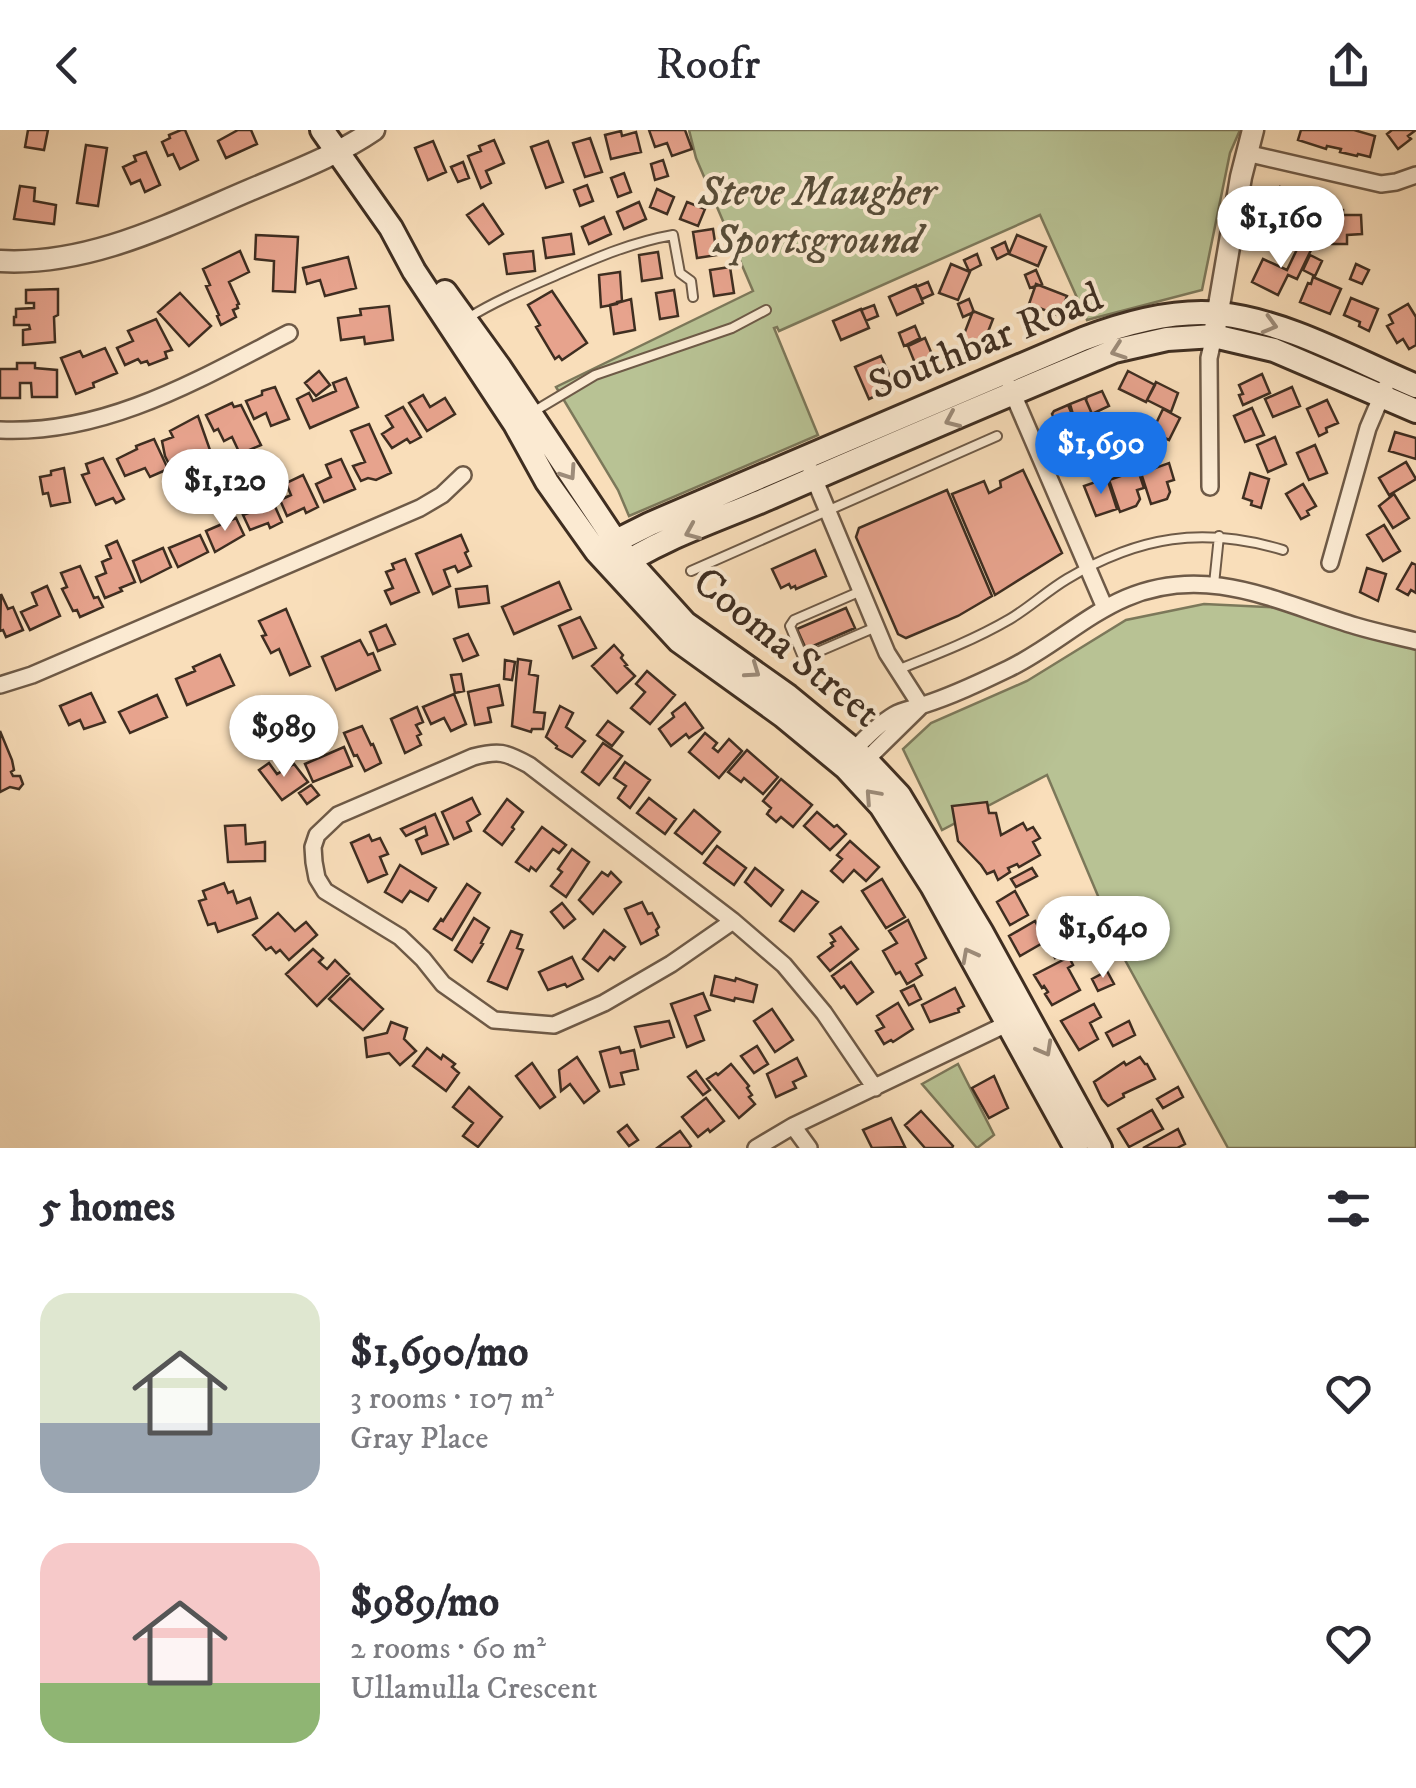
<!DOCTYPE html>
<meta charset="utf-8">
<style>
:root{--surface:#fff;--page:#f7f7f7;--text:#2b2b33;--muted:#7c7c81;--accent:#1a73e8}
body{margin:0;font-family:"IM FELL DW Pica",serif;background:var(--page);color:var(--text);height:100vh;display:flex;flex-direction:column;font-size:38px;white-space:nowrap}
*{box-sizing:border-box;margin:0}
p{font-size:32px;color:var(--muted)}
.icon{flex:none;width:55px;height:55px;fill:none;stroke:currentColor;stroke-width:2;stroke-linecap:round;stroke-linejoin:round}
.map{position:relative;height:1018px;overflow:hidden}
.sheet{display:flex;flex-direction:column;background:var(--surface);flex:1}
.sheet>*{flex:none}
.price{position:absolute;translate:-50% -85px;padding:0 22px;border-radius:35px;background:#fff;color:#222;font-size:32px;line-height:65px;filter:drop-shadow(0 2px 5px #0008)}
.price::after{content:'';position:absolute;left:50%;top:60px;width:30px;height:22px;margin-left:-15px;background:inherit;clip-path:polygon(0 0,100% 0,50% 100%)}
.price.active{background:var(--accent);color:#fff}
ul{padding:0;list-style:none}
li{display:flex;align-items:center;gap:30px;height:250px;padding:0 40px}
li span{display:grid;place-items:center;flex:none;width:280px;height:200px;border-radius:30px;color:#555}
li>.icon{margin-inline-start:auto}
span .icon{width:120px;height:120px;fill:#fffc;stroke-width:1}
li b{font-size:42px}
h2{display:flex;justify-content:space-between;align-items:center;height:120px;padding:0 40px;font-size:42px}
header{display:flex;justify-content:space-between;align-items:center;height:130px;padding:0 40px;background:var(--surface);font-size:45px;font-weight:600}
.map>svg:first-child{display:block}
.green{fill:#b8c294;stroke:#7c785a;stroke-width:2.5}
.building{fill:#e7a38d;stroke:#3f2e21;stroke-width:2.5}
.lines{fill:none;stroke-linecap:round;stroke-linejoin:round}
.service-casing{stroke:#6e5a47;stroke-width:12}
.minor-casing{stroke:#6e5a47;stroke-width:20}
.tertiary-casing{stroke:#6e5a47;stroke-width:25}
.secondary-casing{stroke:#3f2e21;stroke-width:28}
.service{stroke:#fbead2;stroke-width:8}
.minor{stroke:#fbead2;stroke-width:15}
.tertiary{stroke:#fbead2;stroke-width:20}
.secondary{stroke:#fbead2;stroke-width:22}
.oneway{stroke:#9d8c7a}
.labels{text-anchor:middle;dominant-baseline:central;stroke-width:8;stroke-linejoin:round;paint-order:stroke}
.park-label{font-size:42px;font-style:italic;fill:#574c38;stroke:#fbead2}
.street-label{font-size:42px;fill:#3f2e21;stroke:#fbead2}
</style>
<header><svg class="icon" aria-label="back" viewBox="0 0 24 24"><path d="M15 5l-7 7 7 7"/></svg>Roofr<svg class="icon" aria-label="share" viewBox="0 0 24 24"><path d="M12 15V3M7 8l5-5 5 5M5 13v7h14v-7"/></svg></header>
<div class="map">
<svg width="1416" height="1018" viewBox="0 0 1416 1018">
<rect width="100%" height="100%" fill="#f9deba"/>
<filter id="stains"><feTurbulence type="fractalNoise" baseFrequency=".002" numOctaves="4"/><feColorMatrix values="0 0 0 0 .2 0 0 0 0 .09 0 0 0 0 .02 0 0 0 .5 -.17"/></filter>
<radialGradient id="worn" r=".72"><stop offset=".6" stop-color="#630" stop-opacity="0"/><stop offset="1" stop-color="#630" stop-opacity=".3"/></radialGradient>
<path class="green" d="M689 0H1240L1230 23 1202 160 1087 190 1040 85 779 201 777 197 774 198 818 305 629 386 618 360 556 257 753 161 696 28Z
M1204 474 1309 479 1416 514V1018H1228L1125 830 1047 645 942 700 903 619 931 593 1027 551 1126 490Z
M958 934 994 1005 977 1018 922 954Z"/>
<path class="building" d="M28 0H48L44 20 25 17Z
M181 0H185L198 30 180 39 173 24 168 26 162 12 170 8 169 5Z
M238 0H251L257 14 226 28 218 11Z
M649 0H685L692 19 672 26 667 13 655 17Z
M1301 0H1354L1375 6 1370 27 1358 24 1357 26 1340 22 1341 19 1327 16 1326 19 1298 10Z
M1392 0H1416L1408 6 1411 9 1398 19 1387 4Z
M621 1 622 6 636 2 641 22 611 29 605 5Z
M590 8 602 42 585 47 573 13Z
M494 10 504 33 486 41 491 53 481 58 468 26 481 21 479 16Z
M433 11 446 42 428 50 415 18Z
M548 11 563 52 546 58 531 17Z
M86 15 107 18 98 76 77 73Z
M146 22 160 55 145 62 140 50 131 54 123 37 136 31 134 26Z
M663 30 668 46 655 50 651 34Z
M463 32 469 48 458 52 451 37Z
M624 43 631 62 618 67 611 48Z
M587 55 593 71 580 76 574 60Z
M20 56 35 58 34 71 56 75 54 94 14 89Z
M1280 57 1322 66 1317 90 1293 85 1291 95 1272 91Z
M657 59 674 67 667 84 650 77Z
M639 72 646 89 624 99 617 82Z
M687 72 705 79 698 96 680 89Z
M483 74 503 104 489 114 467 85Z
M1343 80V85H1361L1362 104 1347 105V114H1332L1331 81Z
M604 87 611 104 589 114 582 97Z
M1315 97 1328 99 1325 115 1312 113Z
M713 99 717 125 697 128 693 102Z
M571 104 574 124 546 128 543 108Z
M256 105 298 107 295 162 273 161 274 131 255 129Z
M1017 105 1046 117 1038 136 1009 124Z
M1005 112 1009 123 997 129 992 118Z
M1300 113 1312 118 1297 149 1288 145 1278 165 1252 152 1263 129 1287 140Z
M240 121 249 142 229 152 239 174 237 175 238 178 233 180 236 187 221 195 217 186 219 185 206 156 210 155 203 139Z
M533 121 535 141 507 144 504 124Z
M658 122 662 148 642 151 639 125Z
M977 124 981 135 969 141 964 130Z
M1310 125 1322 131 1315 146 1303 140Z
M348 127 356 158 325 166 320 150 307 154 303 138Z
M951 134 970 142 958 170 939 163Z
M1356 134 1369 140 1362 154 1350 149Z
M730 137 734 163 714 166 710 140Z
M1036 140 1042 154 1030 158 1025 145Z
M620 142 622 171 617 172V174L601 177 599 145Z
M1313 147 1341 159 1330 184 1300 172 1308 153 1311 154Z
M928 152 933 164 922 169 916 157Z
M1036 154 1067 166 1060 186 1029 174Z
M916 155 923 173 897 185 889 167Z
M58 159V185L54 187 55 212 23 215V200L30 199 29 195H14V187H16V179L34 178V173H26V160Z
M674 160 678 186 660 189 656 163Z
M552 161 587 213 562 230 559 226 555 229 536 197 540 195 528 175Z
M180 163 211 196 189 216 158 182Z
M1351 168 1378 179 1369 201 1359 196 1360 192 1344 185Z
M631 169 635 200 614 204 610 175Z
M969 169 974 182 963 187 958 174Z
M1408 174 1416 187V215L1409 219 1403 209 1397 213 1387 196 1393 193 1389 185Z
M874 175 878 186 866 191 861 180Z
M389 176 393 210 365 214 364 207 341 210 338 188 361 185 360 179Z
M861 179 869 198 841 210 833 191Z
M973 181 993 189 981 220 961 212Z
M156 189 172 220 165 222 167 228 149 235 147 231 141 233 138 229 125 235 117 218 133 211 128 201Z
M915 196 920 208 904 216 899 203Z
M925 208 937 236 919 243 908 216Z
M105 218 117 243 93 253 94 257 76 264 61 228 80 221 83 227Z
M881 226 893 253 878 259 880 264 869 269 855 237Z
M17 233H35V238L57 240V267H32L31 253H20V268H0V239H17Z
M319 241 330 255 316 266 305 253Z
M1128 241 1155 255 1146 272 1119 259Z
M1262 244 1270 263 1243 275 1239 265 1243 264 1239 255Z
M346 248 358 277 310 298 297 269 309 263 313 271 336 261 333 253Z
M1156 252 1178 263 1171 282 1147 270Z
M275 257 289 289 271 296 266 283 254 289 246 271 262 265V261Z
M1292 257 1300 276 1273 287 1265 269Z
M1102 261 1109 276 1092 284 1086 270 1087 267Z
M423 265 430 277 445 268 455 284 427 301 409 273Z
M1085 268 1092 284 1075 291 1070 274Z
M1327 270 1338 293 1326 298 1327 302 1319 306 1307 279Z
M232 273 234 277 241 275 261 315 240 324 232 307 224 311 218 299 214 301 206 285Z
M1068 275 1075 291 1058 298 1052 284 1054 281Z
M403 277 421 307 410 313 407 309 392 318 382 304 393 297 386 286Z
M1252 278 1264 305 1245 312 1234 286Z
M1163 279 1180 288 1169 310 1152 302Z
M198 286 210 320 190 329 191 332 172 340 165 326 162 311 173 307 170 301Z
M369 294 391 343 376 350 368 348 361 351 353 336 365 332 351 301Z
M1143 297 1160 305 1148 328 1131 321Z
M1395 302 1416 308V329L1389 321Z
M1275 307 1286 334 1268 342 1257 315Z
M154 309 168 339 150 347 145 338 125 346 117 329 137 319 136 316Z
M1315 315 1327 343 1309 350 1297 323Z
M103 328 124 369 116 373 113 368 96 375 82 345 89 343 86 334Z
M341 329 355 359 324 372 316 354 331 347 326 335Z
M1406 332 1416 349 1389 365 1379 348Z
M1169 333 1174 350 1167 352 1170 362 1167 369 1151 374 1141 343Z
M64 338 70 372 51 376 48 363 43 364 40 347 51 345V341Z
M1023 340 1062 423 995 465 952 364 984 351 989 363 1001 357 1000 351Z
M1138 340 1144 358 1137 360 1140 369 1136 376 1120 382 1109 350Z
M1250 343 1269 349 1261 378 1251 375 1252 371 1243 368Z
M303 345 318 377 306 383 304 378 287 386 280 370 291 365 286 353Z
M1107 348 1117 379 1096 386 1084 356Z
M1303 354 1316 376 1307 381 1309 385 1301 389 1286 364Z
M947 360 992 466 958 486 906 508 898 504 856 407 859 398Z
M268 361 282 392 270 398 268 393 250 400 243 385 254 381 249 368Z
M1394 364 1409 388 1393 398 1379 376Z
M236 388 244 405 215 422 206 401Z
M1384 395 1400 421 1383 431 1367 405Z
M200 405 208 422 178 437 169 418Z
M461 405 468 421 465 423 471 436 458 442 455 436 444 440 450 456 433 464 416 424Z
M117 411 135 452 120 458 122 461 105 468 96 447 106 443 102 432 111 428 106 416Z
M163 418 171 437 141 452 133 431Z
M815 420 826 446 796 459 795 456 791 458 789 454 781 458 772 439Z
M405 429 419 462 391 474 385 461 393 458 386 442 394 439 392 434Z
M1412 433 1416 435V463L1411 460 1408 465 1397 459Z
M80 436 94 468 98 467 103 477 80 487 77 480 73 481 62 459 67 457 61 443Z
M1367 438 1386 444 1378 471 1360 462Z
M559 452 571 479 514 504 502 477Z
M47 456 60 486 30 500 21 482 37 475 32 463Z
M487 456 489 473 459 477 456 459Z
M1 464 8 479 13 477 23 500 6 507 3 500 0 501Z
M846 478 855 498 806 519 797 499Z
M286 479 310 536 290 545 279 519 271 523 262 506 266 505 259 491Z
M580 487 596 518 573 528 559 496Z
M386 495 395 514 378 521 370 502Z
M468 504 478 525 463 531 454 509Z
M360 510 368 525 373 523 380 540 336 560 322 527Z
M614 515 623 525 621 528 627 535 625 536 635 546 617 563 592 536Z
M220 525 234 555 187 575 176 549 195 541 193 537Z
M518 529 531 531 529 544 538 546 534 582 545 583 543 599H532L531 602 512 596Z
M505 530 515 532 512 550 504 549Z
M647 541 675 565 650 594 631 578 645 562 636 554Z
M461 544 464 561 455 563 451 545Z
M499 555 503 575 488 578 491 592 475 595 468 562Z
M91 563 105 592 84 599 80 590 69 595 60 576Z
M454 564 466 594 451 601 444 588 431 594 423 577Z
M157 565 167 587 130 603 119 582Z
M685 573 703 598 689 608 686 604 671 616 659 599 674 587 672 583Z
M560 576 573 583 566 597 585 611 572 627 556 618 557 616 546 607Z
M417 577 423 592 416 595 421 604 417 606 421 615 405 623 391 589Z
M608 591 623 602 612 616 597 605Z
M362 596 371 615 373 614 381 633 365 641 357 625 354 626 344 603Z
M0 601 12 630 14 640 11 642 13 646H20L23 654 19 659 10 657 0 662Z
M705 603 717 613 713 618 718 622 729 609 742 621 719 648 689 622Z
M603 613 622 626 599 655 582 642Z
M344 617 352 636 313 652 305 634Z
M747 620 778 647 763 664 744 648 741 652 728 642Z
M625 632 650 650 630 678 618 668 626 656 614 648Z
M269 633 277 644 294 634 308 652 282 670 259 640Z
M781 649 812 675 793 697 781 687 776 692 767 684 771 678 763 671Z
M311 655 319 665 307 674 299 663Z
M472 668 480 684 467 692 471 701 454 709 442 682Z
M649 668 676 689 665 704 637 683Z
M507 669 523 682 512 697 514 699 502 715 484 701Z
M987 672 989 683H996L1001 705 1023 693 1027 700 1033 697 1040 708 1033 712 1040 725 1019 737 1017 734 1008 738 1010 742 998 750 994 741 987 744 981 735 958 711 952 676Z
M694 680 720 702 702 724 675 703Z
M817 682 834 697 837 695 846 704 830 720 804 696Z
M435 684 448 714 422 724 416 710 427 705 425 697 406 706 401 699Z
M245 695 246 714 265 712V731L228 732 225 696Z
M542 697 566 715 559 723 553 719 536 741 531 737 529 741 516 732Z
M369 705 372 711 380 708 388 724 380 727 387 744 368 752 351 713Z
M850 711 879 737 866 751 854 740 843 752 831 741 842 729 837 725Z
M717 716 746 738 734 755 704 733Z
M572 719 589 732 566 767 551 756 562 742 558 739Z
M400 735 436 758 428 771 410 761 402 772 385 762Z
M755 738 783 760 771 776 745 752Z
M1032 738 1037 746 1016 757 1011 749Z
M602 742 608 746 611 742 621 752 593 784 579 770Z
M882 749 905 787 886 798 862 761Z
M224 753 228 763 233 761 237 773 250 768 257 788 218 802 215 793 208 795 199 771 206 769 203 761Z
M467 754 480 763 452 810 434 799 441 789 443 791Z
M802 761 818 772 794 801 780 791Z
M1015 761 1028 785 1010 795 997 772Z
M642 772 648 784 652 783 659 797 656 800 658 805 641 814 625 779Z
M562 773 575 789 564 798 551 782Z
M278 783 295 801 306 792 317 805 289 830 280 820 276 823 271 817 266 820 253 805Z
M474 788 489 798 481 813 483 814 472 832 455 820Z
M908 790 926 828 916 834 922 845 907 854 900 842 896 844 883 821 897 813 889 801Z
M1035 791 1046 811 1020 826 1009 806Z
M841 797 858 819 830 841 818 827 833 816 831 813 835 811 830 804Z
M604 800 625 817 614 830 610 827 598 841 583 829Z
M511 801 522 805 517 818 523 820 507 859 488 851Z
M1066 804 1074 817 1055 828 1047 814Z
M313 819 323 828 319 832 327 839 335 830 349 844 317 876 286 844Z
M572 827 583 849 567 857 565 854 548 860 539 842Z
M1069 827 1073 835 1068 838 1080 860 1052 875 1045 864 1048 862 1044 856 1042 858 1034 845Z
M851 832 873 862 857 874 844 856 841 858 832 846Z
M1107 841 1114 854 1098 861 1092 849Z
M715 846 735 851 736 848 757 855 753 872 735 868 734 871 711 865Z
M350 848 383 879 363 900 329 869Z
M914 855 921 869 909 875 901 861Z
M955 858 964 876 958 879 959 882 930 892 922 875Z
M703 863 710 880 695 886 704 910 687 917 671 874Z
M898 873 913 899 893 912 891 910 884 914 876 901 884 897 877 886Z
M1094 874 1101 887 1090 893 1098 909 1079 920 1061 891Z
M772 879 793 910 775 922 754 891Z
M669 891 674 907 641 917 635 897Z
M1129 891 1135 905 1113 916 1106 903Z
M391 892 407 898 404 909 416 921 400 935 389 923 367 927 365 908 387 903Z
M757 916 768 934 754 943 741 926Z
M619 917 621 923 634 920 638 939 621 943 624 954 610 957 600 922Z
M427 918 441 929 443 925 455 934 452 937 459 943 446 961 413 936Z
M577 927 599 961 584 973 570 954 561 961 559 940Z
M1140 927 1145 934H1147L1155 949 1123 964 1124 967 1108 976 1102 969 1094 952 1124 932 1126 935Z
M797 928 806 946 793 952 796 958 776 967 767 944Z
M532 933 555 967 540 978 516 946Z
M731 934 749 956 747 958 752 965 749 967 755 974 739 988 707 949 716 943 718 945Z
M696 941 710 960 703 965 688 947Z
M994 946 1008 978 989 988 972 958Z
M469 957 502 987 478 1017 463 1006 473 993 453 977Z
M1178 957 1183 967 1163 978 1157 969Z
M706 968 724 991 710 1002 708 999 698 1007 682 987Z
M1152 980 1163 999 1129 1017 1118 999Z
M921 981 953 1016 952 1018H925L905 995Z
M891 988 905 1017 872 1018 863 1000Z
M627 995 638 1010 629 1016 618 1002Z
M1178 999 1185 1014 1177 1018H1143Z
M680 1001 691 1016 689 1018H657Z"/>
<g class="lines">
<g class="service-casing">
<path id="service" d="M468 188C497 170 529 157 561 143 598 127 633 112 673 105L680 143 691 151 693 167
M533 282 595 245 732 198 766 180
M691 441 997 306
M1214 454 1219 406
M861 461 794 490 790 496 802 525 806 527 876 497
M897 540C935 525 974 510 1010 489 1030 477 1047 461 1067 449 1139 406 1203 396 1283 420"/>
</g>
<g class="minor-casing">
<path id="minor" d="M1246 23 1381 54 1396 52 1416 45
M1010 257 1105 478
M0 300C105 305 198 250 289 203
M811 341 887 523 921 576
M1210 357 1209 228 1214 206
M1330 433 1368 298 1385 258
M0 555 32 545 420 378 442 365 463 345
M854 620C866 607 879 594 894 585 904 579 913 579 923 575 952 566 981 552 1008 539 1050 519 1084 486 1126 468 1208 433 1279 473 1356 496 1376 502 1396 506 1416 511
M866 630 921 576
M733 791 671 834 604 873 554 895 494 890 443 854 423 829 400 807 325 761 317 748 314 732 313 717 317 705 338 685 473 627C499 620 505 622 529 635L733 791 784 835 824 883 875 958
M793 996 809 1018
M756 1018 793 996 1013 891"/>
</g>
<g class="tertiary-casing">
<path id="tertiary" d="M0 131C89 136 170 94 250 60 292 42 336 26 374 0
M1215 199 1241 47 1253 0"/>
</g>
<g class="secondary-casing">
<path id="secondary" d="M322 0 391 98 414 141 515 294 547 352 596 421 679 511 783 586 846 638 881 676 932 756 1076 1018
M445 162 500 238 628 430 685 493 788 566 866 630 899 665 982 803 1100 1018
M604 417 650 394 1083 209C1125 193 1174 179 1220 184 1289 192 1352 229 1416 256
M617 439C656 410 723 388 769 368 884 318 998 269 1114 221L1167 209 1214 206 1274 220 1416 281"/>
</g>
<use href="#service" class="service"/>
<use href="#minor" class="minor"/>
<use href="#tertiary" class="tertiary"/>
<use href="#secondary" class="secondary"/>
</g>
<defs><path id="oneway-chevron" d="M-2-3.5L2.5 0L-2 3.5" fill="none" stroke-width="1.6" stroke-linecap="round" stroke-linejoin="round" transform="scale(2.5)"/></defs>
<g class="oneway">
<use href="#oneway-chevron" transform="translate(1270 195) rotate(16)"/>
<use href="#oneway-chevron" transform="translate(1118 221) rotate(161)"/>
<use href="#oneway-chevron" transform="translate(952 290) rotate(156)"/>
<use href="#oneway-chevron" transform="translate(569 343) rotate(56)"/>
<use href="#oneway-chevron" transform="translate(692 402) rotate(157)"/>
<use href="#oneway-chevron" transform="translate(753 541) rotate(35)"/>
<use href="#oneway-chevron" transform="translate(872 666) rotate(-132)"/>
<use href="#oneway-chevron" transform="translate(969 825) rotate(-118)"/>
<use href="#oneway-chevron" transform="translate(1045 919) rotate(61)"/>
</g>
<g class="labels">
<g class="park-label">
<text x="817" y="63">Steve Maugher<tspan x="817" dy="48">Sportsground</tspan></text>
</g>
<g class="street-label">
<text transform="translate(986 212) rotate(-22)">Southbar Road</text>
<text transform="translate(786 518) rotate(39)">Cooma Street</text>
</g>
</g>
<rect width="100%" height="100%" filter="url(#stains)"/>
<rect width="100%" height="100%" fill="url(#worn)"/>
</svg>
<b class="price" style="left:1281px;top:141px">$1,160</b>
<b class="price active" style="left:1101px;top:367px">$1,690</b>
<b class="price" style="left:225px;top:404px">$1,120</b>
<b class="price" style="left:284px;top:650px">$989</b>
<b class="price" style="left:1103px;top:851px">$1,640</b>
</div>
<section class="sheet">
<h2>5 homes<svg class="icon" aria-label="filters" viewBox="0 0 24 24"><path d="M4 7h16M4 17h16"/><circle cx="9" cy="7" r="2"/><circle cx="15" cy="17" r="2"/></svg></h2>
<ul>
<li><span style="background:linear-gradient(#dfe7d0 65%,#9aa5b1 0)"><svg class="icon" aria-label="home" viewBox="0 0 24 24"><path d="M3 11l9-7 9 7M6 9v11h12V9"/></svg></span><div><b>$1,690/mo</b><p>3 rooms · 107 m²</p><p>Gray Place</p></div><svg class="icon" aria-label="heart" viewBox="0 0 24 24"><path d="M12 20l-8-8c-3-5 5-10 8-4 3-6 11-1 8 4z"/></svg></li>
<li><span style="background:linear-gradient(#f6c9c9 70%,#8fb573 0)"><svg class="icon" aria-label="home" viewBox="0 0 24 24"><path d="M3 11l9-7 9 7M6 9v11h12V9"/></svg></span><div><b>$989/mo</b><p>2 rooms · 60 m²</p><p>Ullamulla Crescent</p></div><svg class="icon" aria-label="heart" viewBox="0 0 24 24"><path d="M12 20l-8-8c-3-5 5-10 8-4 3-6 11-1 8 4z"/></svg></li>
</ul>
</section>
